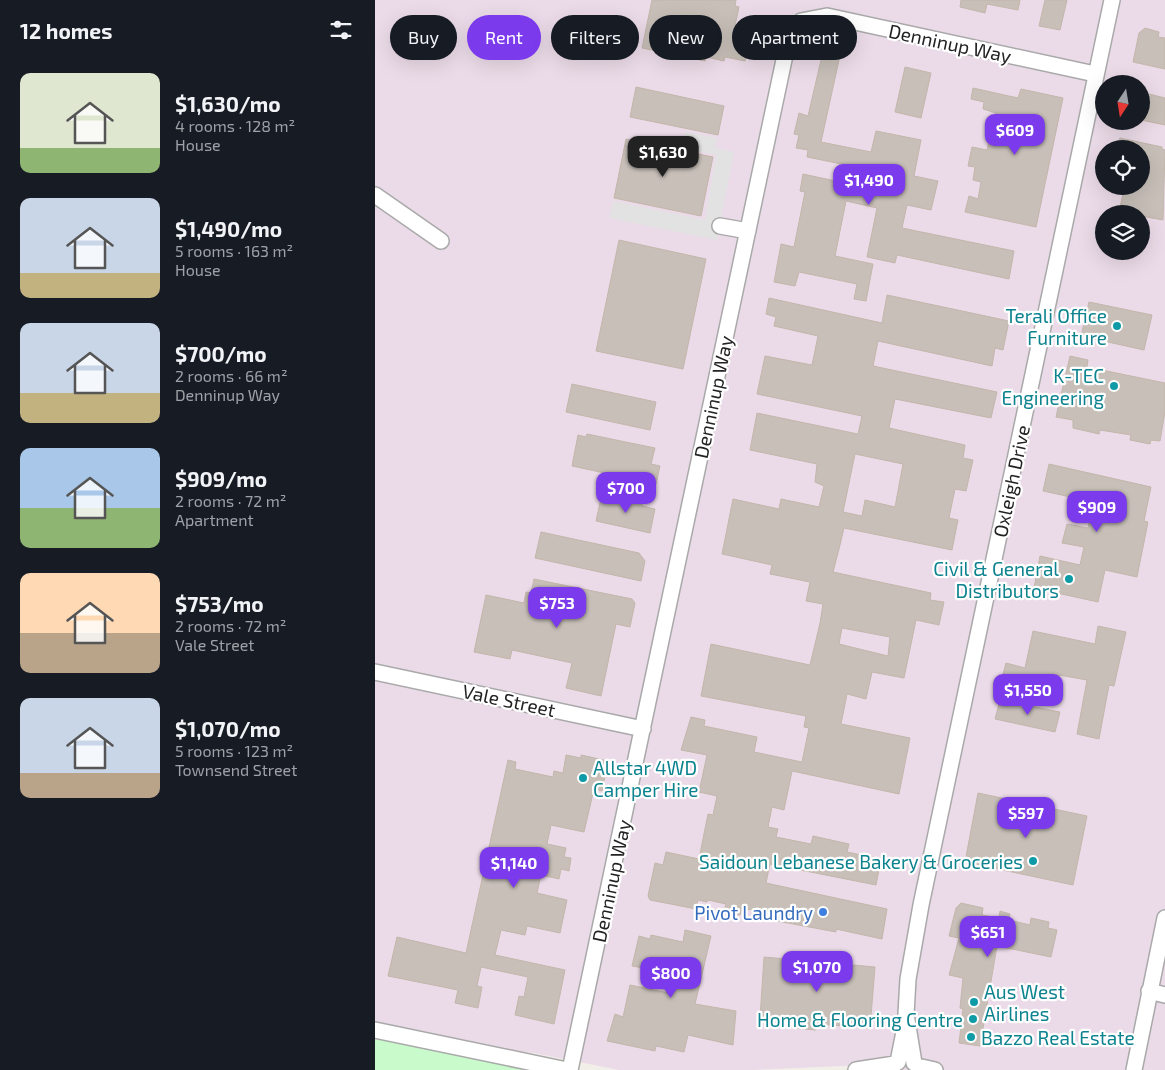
<!DOCTYPE html>
<meta charset="utf-8">
<style>
:root{--surface:#171b24;--page:#242831;--text:#f1f3f6;--muted:#9ea1a6;--accent:#7c3aed}
body{margin:0;font-family:"Exo 2",sans-serif;background:var(--page);color:var(--text);height:100vh;display:flex;flex-direction:column;font-size:19px;white-space:nowrap}
*{box-sizing:border-box;margin:0}
p{font-size:16px;color:var(--muted)}
.icon{flex:none;width:28px;height:28px;fill:none;stroke:currentColor;stroke-width:2;stroke-linecap:round;stroke-linejoin:round}
.map{position:relative;flex:1;overflow:hidden}
.side{display:flex;flex-direction:column;background:var(--surface);width:375px}
.side>*{flex:none}
.guide{position:absolute;left:15px;top:15px;width:475px;height:45px;display:flex;gap:10px}
.needle{width:32px;rotate:192deg}
.controls{position:absolute;left:720px;top:75px;display:grid;gap:10px}
.controls a{display:grid;place-items:center;width:55px;height:55px;border-radius:50%;background:var(--surface);box-shadow:0 5px 20px #0002;font-size:25px}
.price{position:absolute;translate:-50% -42px;padding:0 11px;border-radius:10px;background:var(--accent);color:#fff;font-size:16px;line-height:32px;filter:drop-shadow(0 1px 2px #0008)}
.price::after{content:'';position:absolute;left:50%;top:30px;width:15px;height:11px;margin-left:-8px;background:inherit;clip-path:polygon(0 0,100% 0,50% 100%)}
.price.active{background:#222;color:#fff}
ul{padding:0;list-style:none}
li{display:flex;align-items:center;gap:15px;height:125px;padding:0 20px}
li span{display:grid;place-items:center;flex:none;width:140px;height:100px;border-radius:10px;color:#555}
li>.icon{margin-inline-start:auto}
span .icon{width:60px;height:60px;fill:#fffc;stroke-width:1}
li b{font-size:21px}
h2{display:flex;justify-content:space-between;align-items:center;height:60px;padding:0 20px;font-size:21px}
.tag{padding:0 18px;border-radius:22px;background:var(--surface);box-shadow:0 5px 20px #0002;font-size:18px;line-height:45px}
.tag.active{background:var(--accent);color:#fff}
main{display:flex;flex:1;min-height:0}
.map>svg:first-child{display:block}
.industrial{fill:#ebdbe8;fill-rule:evenodd}
.park{fill:#c8facc}
.parking{fill:#e2e2e2}
.building{fill:#c7bfb8;stroke:#c4b6ab;fill-rule:evenodd}
.lines{fill:none;stroke-linecap:round;stroke-linejoin:round}
.minor-casing{stroke:#a9a9a9;stroke-width:18}
.minor{stroke:#fff;stroke-width:15}
.culture-dot{fill:#0f9aa8;stroke:#fff;stroke-width:2}
.shop-dot{fill:#3f7fe0;stroke:#fff;stroke-width:2}
.labels{text-anchor:middle;dominant-baseline:central;stroke-width:4.5;stroke-linejoin:round;paint-order:stroke}
.street-label{font-size:19px;fill:#222;stroke:#fff}
.culture-label{font-size:19px;fill:#0d838f;stroke:#fff;text-anchor:end}
.shop-label{font-size:19px;fill:#366cbe;stroke:#fff;text-anchor:end}
</style>
<main>
<section class="side">
<h2>12 homes<svg class="icon" aria-label="filters" viewBox="0 0 24 24"><path d="M4 7h16M4 17h16"/><circle cx="9" cy="7" r="2"/><circle cx="15" cy="17" r="2"/></svg></h2>
<ul>
<li><span style="background:linear-gradient(#dfe7d0 75%,#8fb573 0)"><svg class="icon" aria-label="home" viewBox="0 0 24 24"><path d="M3 11l9-7 9 7M6 9v11h12V9"/></svg></span><div><b>$1,630/mo</b><p>4 rooms · 128 m²</p><p>House</p></div></li>
<li><span style="background:linear-gradient(#c9d6e8 75%,#c2b280 0)"><svg class="icon" aria-label="home" viewBox="0 0 24 24"><path d="M3 11l9-7 9 7M6 9v11h12V9"/></svg></span><div><b>$1,490/mo</b><p>5 rooms · 163 m²</p><p>House</p></div></li>
<li><span style="background:linear-gradient(#c9d6e8 70%,#c2b280 0)"><svg class="icon" aria-label="home" viewBox="0 0 24 24"><path d="M3 11l9-7 9 7M6 9v11h12V9"/></svg></span><div><b>$700/mo</b><p>2 rooms · 66 m²</p><p>Denninup Way</p></div></li>
<li><span style="background:linear-gradient(#a9c7e8 60%,#8fb573 0)"><svg class="icon" aria-label="home" viewBox="0 0 24 24"><path d="M3 11l9-7 9 7M6 9v11h12V9"/></svg></span><div><b>$909/mo</b><p>2 rooms · 72 m²</p><p>Apartment</p></div></li>
<li><span style="background:linear-gradient(#ffd9b3 60%,#b9a48a 0)"><svg class="icon" aria-label="home" viewBox="0 0 24 24"><path d="M3 11l9-7 9 7M6 9v11h12V9"/></svg></span><div><b>$753/mo</b><p>2 rooms · 72 m²</p><p>Vale Street</p></div></li>
<li><span style="background:linear-gradient(#c9d6e8 75%,#b9a48a 0)"><svg class="icon" aria-label="home" viewBox="0 0 24 24"><path d="M3 11l9-7 9 7M6 9v11h12V9"/></svg></span><div><b>$1,070/mo</b><p>5 rooms · 123 m²</p><p>Townsend Street</p></div></li>
</ul>
</section>
<div class="map">
<svg width="790" height="1070" viewBox="0 0 790 1070">
<rect width="100%" height="100%" fill="#f2efe9"/>
<path class="industrial" d="M0 0H790V1070H513L490 1065 378 1070H244L159 1053 22 1038 0 1033ZM729 84H766V121H729ZM729 149H766V186H729ZM729 214H766V251H729Z"/>
<path class="park" d="M0 1038 154 1070H0Z"/>
<path class="parking" d="M311 132 342 138 340 148 359 152 342 240 234 218 238 201 330 220 341 155 307 148Z"/>
<path class="building" d="M277 0H361L360 6 364 7 358 35 375 39 370 61 350 57 349 61 331 57 330 61 267 48Z
M586 0H645L643 10 612 4 610 13 585 7Z
M670 0H692L685 30 664 26Z
M770 28 784 32 783 37 790 38V69L758 62 764 33Z
M449 47 466 51 446 142 496 152 501 131 546 140 539 176 563 181 556 210 532 205 527 228 639 251 634 279 522 255 520 263 492 257 502 208 471 201 460 256 498 264 491 301 479 299 482 284 424 272 420 286 399 282 406 244 419 247 430 192 425 191 428 174 521 194 525 176 432 157 433 150 421 148 424 135 419 134 424 113 433 116Z
M530 67 556 73 546 118 520 112Z
M261 87 349 106 343 135 255 117Z
M598 88 643 98 646 89 688 98 661 227 590 212 594 196 603 199 606 182 598 180 600 167 593 166 597 147 612 150 621 113 608 109 609 102 596 99Z
M766 92 790 98V125L766 120Z
M745 138 787 147V149L790 150 788 220 766 216V214L744 211 750 186H766V149H740Z
M251 139 338 157 326 216 239 198Z
M244 240 331 259 308 369 221 351Z
M512 295 634 321 628 350 620 348 617 366 503 341 498 366 622 392 616 418 520 399 514 428 590 445 588 458 598 460 591 491 580 489 574 518 583 520 577 550 469 528 465 545 458 572 556 593 555 600 569 602 564 625 541 620 529 678 497 672 491 699 472 694 466 724 535 738 524 794 417 771 409 810 397 807 393 827 403 829 401 837 436 844 438 836 474 844 472 852 506 859 501 885 395 864 391 883 512 909 507 939 461 929V932L386 918 387 912 367 908 365 915 349 911 351 904 333 900 332 902 323 900 321 909 275 900 273 896 280 863 288 865 291 852 324 859 333 814 338 815 342 796 324 792 332 755 306 750 316 717 330 720 329 726 382 737 379 752 427 762 434 728 429 727 431 716 326 696 336 644 435 665 445 623 448 604 431 601 435 582 395 574 397 565 347 554 358 499 404 509 406 499 444 507 449 486 440 482 442 464 375 450 382 413 483 434 487 416 382 394 390 356 437 365 443 336 399 326 401 317 391 314 394 298 507 323ZM480 454 528 464 520 507 490 500 487 516 468 512ZM467 628 515 637 513 656 464 644Z
M714 302 777 315 769 350 706 336Z
M695 356 713 360 712 367 790 383V412L785 441 776 440 775 444 755 440 756 435 725 430 724 434 698 428V420L681 417Z
M197 384 281 402 275 430 191 412Z
M212 434 280 448 276 464 285 466 281 484 197 466 203 435 211 437Z
M674 464 776 487 769 521 773 522 762 577 730 570 723 602 659 588 665 556 705 565 709 547 687 543 692 524 713 528 719 502 668 491Z
M234 496 267 503V506L280 509 275 533 221 521 226 498 233 500Z
M166 532 264 553 270 561 266 581 160 558Z
M159 579 257 599 260 603 255 627 241 624 226 696 191 688 197 663 137 650 135 659 99 652 111 595 149 603 151 592 156 593Z
M723 626 751 632 739 686 734 685 724 739 702 734 712 680 684 675 681 690 627 678 631 663 650 668 658 631 720 644Z
M625 700 685 712 680 732 620 719Z
M191 755 206 758V755L233 761 227 791 219 789 209 832 176 825 172 844 191 848 189 857 196 858 194 871 186 869 184 879 166 875 162 893 192 900 185 933 152 926 150 935 126 930 120 955 190 970 179 1024 140 1015 144 996 149 997 153 977 106 967 102 986 107 987 103 1008 80 1003 83 990 13 976 22 937 91 953 133 760 141 762 140 769 178 777 179 771 188 773Z
M603 793 712 816 698 885 590 862Z
M586 903 608 908 607 915 624 918 625 911 635 914 634 920 655 925 656 918 674 922 673 928 682 930 676 957 622 946 605 1046 584 1043 588 1009 585 1008 588 978 574 975 584 938 574 936 581 908Z
M310 930 336 936 320 1004 361 1011 358 1045 313 1035 309 1052 281 1046 280 1051 232 1041 240 1014 248 1017 255 985 293 993 296 978 268 971 269 968 257 966 264 936 275 939 276 935 308 942Z
M389 957 500 967 495 1028 442 1024 441 1030 419 1028 417 1021 385 1018Z"/>
<g class="lines">
<g class="minor-casing">
<path id="minor" d="M0 195 66 241
M345 226 373 231
M0 672 268 729
M774 991 790 995
M0 1030 192 1070
M523 1062 530 1027
M539 1063 531 1014 533 979 546 905 737 0
M542 1066 560 1070
M195 1070 413 41 426 21 452 16 720 74
M481 1070 520 1064
M759 1070 790 918"/>
</g>
<use href="#minor" class="minor"/>
</g>
<g class="culture-dot">
<circle cx="742" cy="326" r="5"/>
<circle cx="739" cy="386" r="5"/>
<circle cx="694" cy="579" r="5"/>
<circle cx="208" cy="778" r="5"/>
<circle cx="658" cy="861" r="5"/>
<circle cx="599" cy="1002" r="5"/>
<circle cx="598" cy="1019" r="5"/>
<circle cx="596" cy="1037" r="5"/>
</g>
<circle class="shop-dot" cx="448" cy="912" r="5"/>
<g class="labels">
<g class="street-label">
<text transform="translate(575 43) rotate(12)">Denninup Way</text>
<text transform="translate(338 397) rotate(-78)">Denninup Way</text>
<text transform="translate(636 481) rotate(-78)">Oxleigh Drive</text>
<text transform="translate(134 700) rotate(12)">Vale Street</text>
<text transform="translate(236 881) rotate(-78)">Denninup Way</text>
</g>
<g class="culture-label">
<text x="732" y="315">Terali Office<tspan x="732" dy="22">Furniture</tspan></text>
<text x="729" y="375">K-TEC<tspan x="729" dy="22">Engineering</tspan></text>
<text x="684" y="568">Civil &amp; General<tspan x="684" dy="22">Distributors</tspan></text>
<text x="218" y="767" text-anchor="start">Allstar 4WD<tspan x="218" dy="22">Camper Hire</tspan></text>
<text x="648" y="861">Saidoun Lebanese Bakery &amp; Groceries</text>
<text x="609" y="991" text-anchor="start">Aus West<tspan x="609" dy="22">Airlines</tspan></text>
<text x="588" y="1019">Home &amp; Flooring Centre</text>
<text x="606" y="1037" text-anchor="start">Bazzo Real Estate</text>
</g>
<g class="shop-label">
<text x="438" y="912">Pivot Laundry</text>
</g>
</g>
</svg>
<div class="controls">
<a><svg class="needle" viewBox="-14 -14 28 28"><path d="M0-13l5 13h-10z" fill="#e53935"/><path d="M0 13l5-13h-10z" fill="#9ea1a6"/></svg></a>
<a><svg class="icon" aria-label="locate" viewBox="0 0 24 24"><circle cx="12" cy="12" r="6"/><path d="M12 2v4M12 18v4M2 12h4M18 12h4"/></svg></a>
<a><svg class="icon" aria-label="layers" viewBox="0 0 24 24"><path d="M12 4l9 5-9 5-9-5zM3 14l9 5 9-5"/></svg></a>
</div>
<b class="price" style="left:640px;top:156px">$609</b>
<b class="price active" style="left:288px;top:178px">$1,630</b>
<b class="price" style="left:494px;top:206px">$1,490</b>
<b class="price" style="left:251px;top:514px">$700</b>
<b class="price" style="left:722px;top:533px">$909</b>
<b class="price" style="left:182px;top:629px">$753</b>
<b class="price" style="left:653px;top:716px">$1,550</b>
<b class="price" style="left:651px;top:839px">$597</b>
<b class="price" style="left:139px;top:889px">$1,140</b>
<b class="price" style="left:613px;top:958px">$651</b>
<b class="price" style="left:442px;top:993px">$1,070</b>
<b class="price" style="left:296px;top:999px">$800</b>
<div class="guide">
<a class="tag">Buy</a>
<a class="tag active">Rent</a>
<a class="tag">Filters</a>
<a class="tag">New</a>
<a class="tag">Apartment</a>
</div>
</div>
</main>
